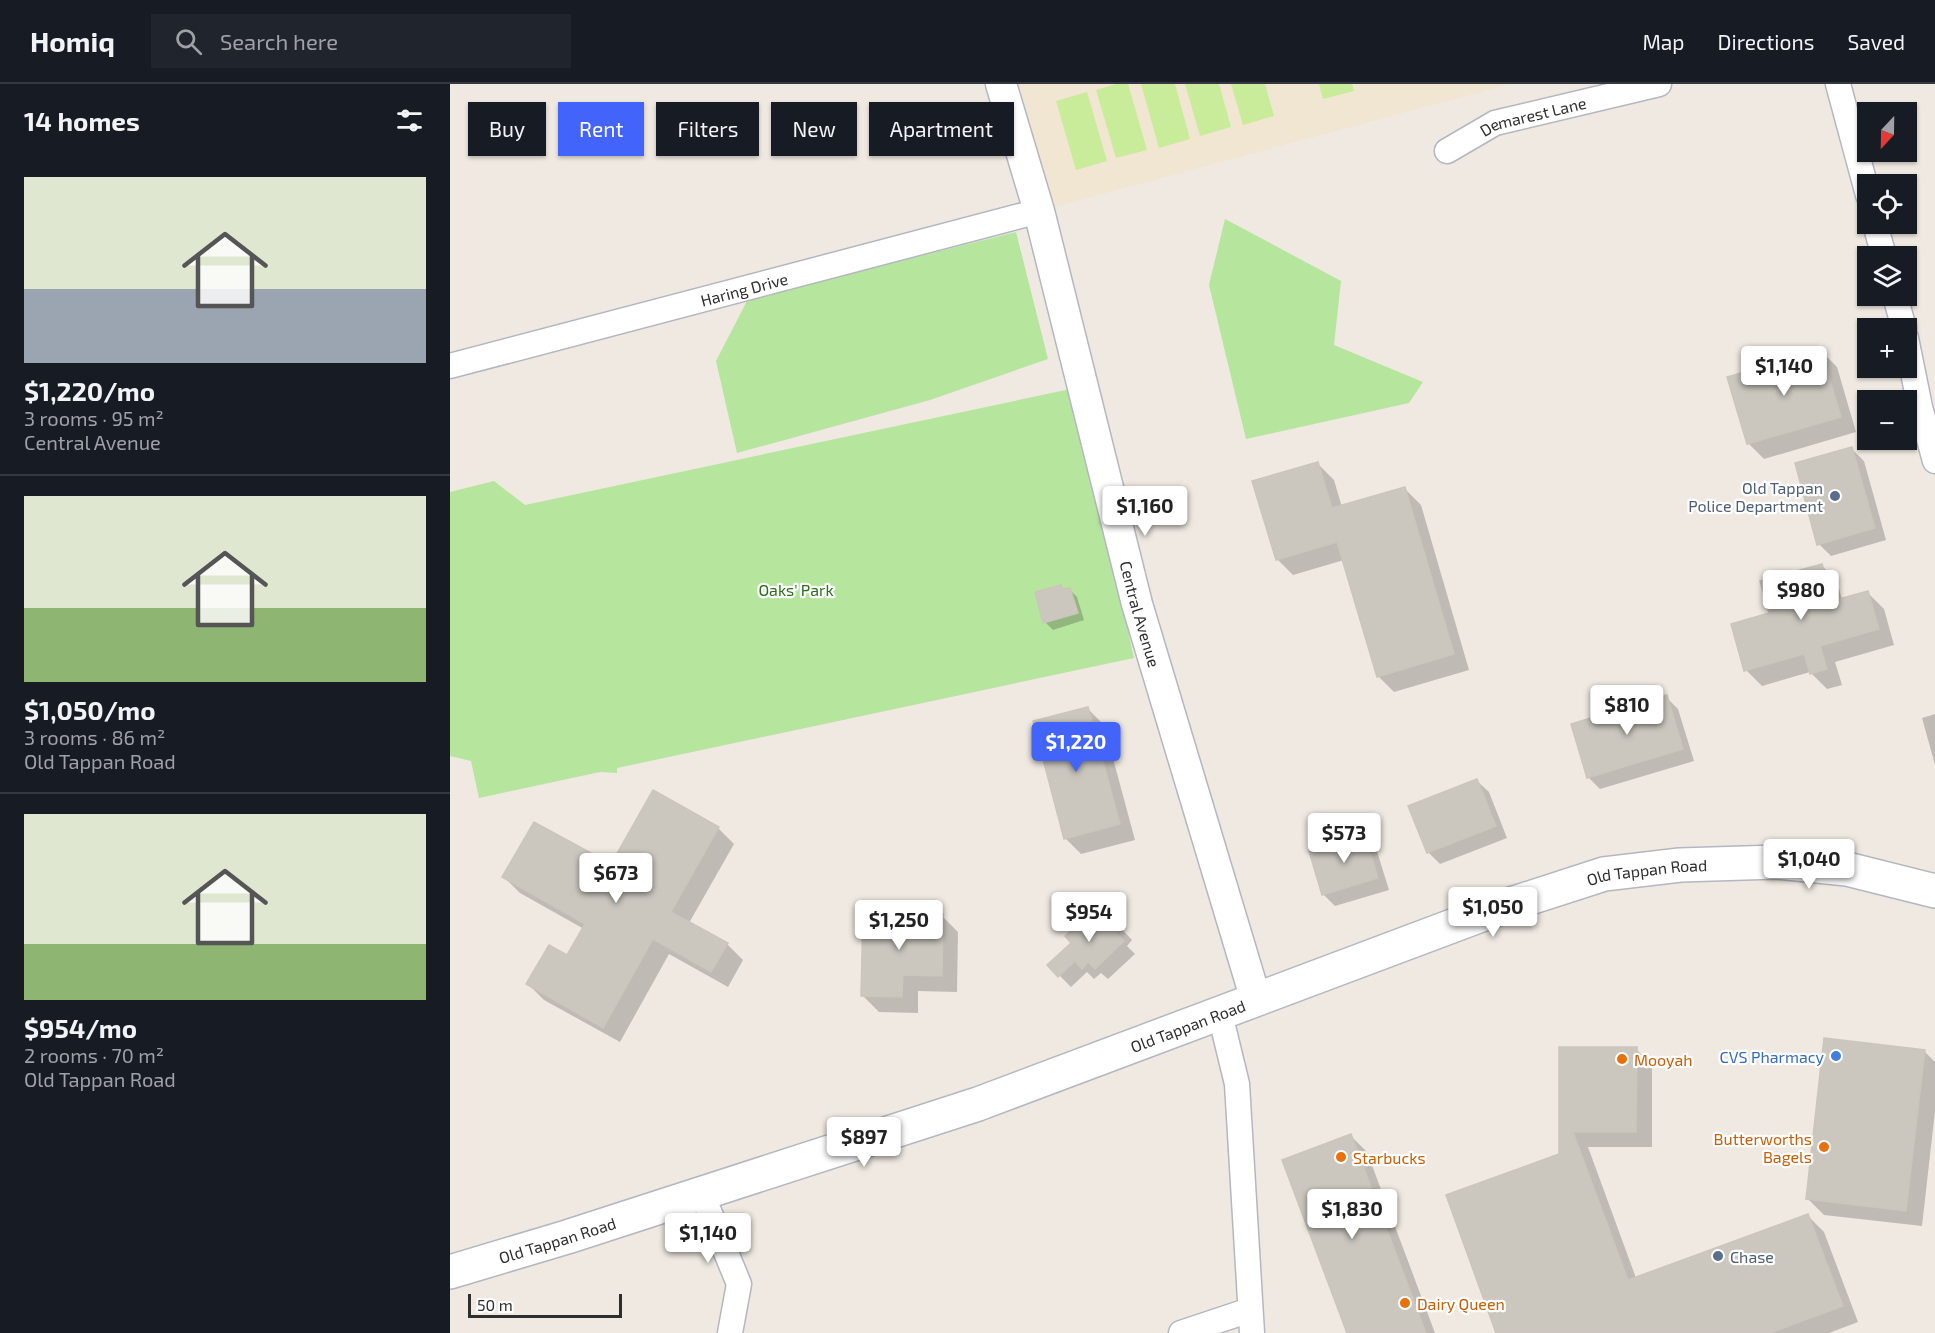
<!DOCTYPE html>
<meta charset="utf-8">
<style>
:root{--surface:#171b24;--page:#20242c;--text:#f1f3f6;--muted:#9ea1a6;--line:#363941;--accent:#4264fb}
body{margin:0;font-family:"Exo 2",sans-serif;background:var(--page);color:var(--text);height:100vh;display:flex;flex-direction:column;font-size:22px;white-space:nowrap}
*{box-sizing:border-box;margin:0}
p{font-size:20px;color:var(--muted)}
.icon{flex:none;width:33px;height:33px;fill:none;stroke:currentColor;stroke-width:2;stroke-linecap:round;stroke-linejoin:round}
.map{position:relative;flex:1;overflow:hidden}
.drawer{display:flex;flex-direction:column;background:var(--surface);width:450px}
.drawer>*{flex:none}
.guide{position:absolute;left:18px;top:18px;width:570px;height:54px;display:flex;gap:12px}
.needle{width:39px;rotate:202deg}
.buttons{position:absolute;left:1407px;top:18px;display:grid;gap:12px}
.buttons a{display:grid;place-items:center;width:60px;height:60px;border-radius:0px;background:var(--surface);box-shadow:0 2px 4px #0004;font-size:30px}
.scale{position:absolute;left:18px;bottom:15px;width:154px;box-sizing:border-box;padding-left:6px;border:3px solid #2e2e2e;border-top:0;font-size:16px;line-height:21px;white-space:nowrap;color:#2e2e2e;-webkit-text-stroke:4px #fff;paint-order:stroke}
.price{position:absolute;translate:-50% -51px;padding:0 14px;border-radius:6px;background:#fff;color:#222;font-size:20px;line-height:39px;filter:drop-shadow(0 2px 3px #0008)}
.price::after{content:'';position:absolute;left:50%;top:36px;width:18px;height:14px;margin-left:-9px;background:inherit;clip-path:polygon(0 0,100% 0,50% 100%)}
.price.on{background:var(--accent);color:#fff}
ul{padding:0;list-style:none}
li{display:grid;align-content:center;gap:12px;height:318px;padding:0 24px}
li+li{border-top:2px solid var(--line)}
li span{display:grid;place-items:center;height:186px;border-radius:0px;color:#555}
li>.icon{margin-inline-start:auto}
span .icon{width:108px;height:108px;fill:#fffc;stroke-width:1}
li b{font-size:26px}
h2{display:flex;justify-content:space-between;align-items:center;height:72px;padding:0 24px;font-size:26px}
.pill{padding:0 21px;border-radius:0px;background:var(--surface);box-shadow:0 2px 4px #0004;font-size:21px;line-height:54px}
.pill.on{background:var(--accent);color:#fff}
header{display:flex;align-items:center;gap:36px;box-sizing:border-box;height:84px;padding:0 30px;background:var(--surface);border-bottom:2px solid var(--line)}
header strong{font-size:28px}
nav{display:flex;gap:33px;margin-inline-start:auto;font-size:21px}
.search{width:420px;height:54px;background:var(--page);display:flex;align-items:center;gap:15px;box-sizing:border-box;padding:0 21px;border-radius:0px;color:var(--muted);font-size:22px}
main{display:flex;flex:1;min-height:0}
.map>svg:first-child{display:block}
.education{fill:#f0e6d1}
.green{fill:#b6e59e}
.pitch{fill:#c9ec9a}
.shadow{fill:#0003}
.building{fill:#cbc7bf;stroke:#cbc5ba;stroke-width:1.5}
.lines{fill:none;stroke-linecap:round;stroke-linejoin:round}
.minor-casing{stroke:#b4b7c1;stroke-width:27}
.tertiary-casing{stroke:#b4b7c1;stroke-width:33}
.secondary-casing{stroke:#b4b7c1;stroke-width:36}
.minor{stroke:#fff;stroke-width:24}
.tertiary{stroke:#fff;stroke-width:30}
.secondary{stroke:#fff;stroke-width:33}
.service-dot{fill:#5c6f8a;stroke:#fff;stroke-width:2}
.shop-dot{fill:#3f7fe0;stroke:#fff;stroke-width:2}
.food-dot{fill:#e8710a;stroke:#fff;stroke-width:2}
.labels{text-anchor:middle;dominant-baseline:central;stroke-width:4.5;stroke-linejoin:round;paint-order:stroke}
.street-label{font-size:16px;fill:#2e2e2e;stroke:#fff}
.service-label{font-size:16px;fill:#4e5e75;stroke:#fff;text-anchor:end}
.park-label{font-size:16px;fill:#2c6e1b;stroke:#fff}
.shop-label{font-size:16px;fill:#366cbe;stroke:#fff;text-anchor:end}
.food-label{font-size:16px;fill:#c56008;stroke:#fff;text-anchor:start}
</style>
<header>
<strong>Homiq</strong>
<div class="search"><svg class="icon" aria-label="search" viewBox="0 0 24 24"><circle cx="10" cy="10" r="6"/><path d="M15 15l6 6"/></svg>Search here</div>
<nav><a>Map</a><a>Directions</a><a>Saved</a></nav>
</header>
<main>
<section class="drawer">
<h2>14 homes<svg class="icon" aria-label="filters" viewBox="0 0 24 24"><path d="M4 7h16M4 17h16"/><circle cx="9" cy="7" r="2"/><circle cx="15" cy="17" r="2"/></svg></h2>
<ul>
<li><span style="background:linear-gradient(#dfe7d0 60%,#9aa5b1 0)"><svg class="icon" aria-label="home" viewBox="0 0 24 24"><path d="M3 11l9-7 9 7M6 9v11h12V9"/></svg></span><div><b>$1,220/mo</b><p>3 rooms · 95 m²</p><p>Central Avenue</p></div></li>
<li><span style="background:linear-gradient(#dfe7d0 60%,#8fb573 0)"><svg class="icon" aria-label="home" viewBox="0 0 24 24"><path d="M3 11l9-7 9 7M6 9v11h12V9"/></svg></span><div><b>$1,050/mo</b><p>3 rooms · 86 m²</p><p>Old Tappan Road</p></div></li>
<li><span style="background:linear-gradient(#dfe7d0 70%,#8fb573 0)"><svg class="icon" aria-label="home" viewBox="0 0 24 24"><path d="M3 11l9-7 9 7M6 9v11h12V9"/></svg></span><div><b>$954/mo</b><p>2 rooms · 70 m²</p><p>Old Tappan Road</p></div></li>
</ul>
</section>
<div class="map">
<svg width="1485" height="1249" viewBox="0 0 1485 1249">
<rect width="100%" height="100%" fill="#efe9e1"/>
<path class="education" d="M551 0H1060L589 127Z"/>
<path class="green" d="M775 135 891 197 884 261 973 298 959 319 796 355 759 201Z
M566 148 598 275 480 316 287 369 266 277 298 215Z
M625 304 684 574 167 684V689L150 688 29 714 21 677 0 672V408L44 397 75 421Z"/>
<path class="pitch" d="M666 0H678L697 66 666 74 646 6Z
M691 0H725L740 55 709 64Z
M735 0H769L781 43 750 52Z
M781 0H815L824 32 793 41Z
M869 0H902L904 7 873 15Z
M637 8 657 77 626 86 606 17Z"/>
<path class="shadow" d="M1371 267 1387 283 1406 348 1314 375 1298 359Z
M1402 365 1414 377 1436 456 1381 472 1369 460Z
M868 380 884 396 892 423 955 405 971 421 1019 586 944 608 928 592 894 476 843 491 827 475Z
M1371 481 1387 497 1392 516 1418 509 1434 525 1444 561 1385 578 1392 601 1377 605 1360 588 1312 602 1296 586 1321 530Z
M619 505 627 513 634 536 603 546 595 538 614 507Z
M1216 613 1228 625 1244 677 1150 705 1138 693Z
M638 625 654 641 685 756 631 770 615 754Z
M1485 630V681L1472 634Z
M1027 697 1039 708 1057 754 990 780 978 768Z
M268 744 284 760 239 839 277 860 293 876 278 903 219 870 170 958 94 916 78 900 117 873 134 845 70 809 54 793 161 782Z
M914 752 926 764 939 806 885 822 873 810Z
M492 832 508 848 507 908 468 907V929L429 928 413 912Z
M650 834 668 841 682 856 677 862 685 870 658 895 651 889 644 895 637 888 621 903 599 881Z
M1111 964 1186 965 1202 981V1063H1138L1186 1194 1358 1132 1374 1148 1408 1238 1379 1249H1048L1110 1072Z
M1474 967 1485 978V1027L1472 1142 1374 1131 1358 1115Z
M901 1052 917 1068 985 1249H898Z"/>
<path class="building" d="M1371 266 1391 333 1297 360 1277 293Z
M1402 363 1425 444 1367 461 1345 379Z
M868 378 882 424 955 403 1004 570 927 593 887 458 826 476 802 397Z
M1372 480 1382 517 1418 507 1429 545 1370 562 1377 585 1360 590 1354 570 1294 587 1281 540 1319 529 1310 497Z
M611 501 613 505 620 504 628 529 593 539 585 508Z
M1217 611 1233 665 1137 694 1121 640Z
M638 623 670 740 614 755 583 637Z
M1027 695 1046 742 977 769 958 722Z
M203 706 269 743 221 828 278 859 261 888 203 855 153 944 76 900 99 861 117 871 135 840 52 793 84 738 161 780Z
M915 750 928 794 872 811 859 767Z
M644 826 650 832 656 827 672 844 666 849 674 857 645 885 638 878 632 885 625 877 608 893 597 881 621 859 615 852Z
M413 829 493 830 492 892 453 891 452 913 411 912Z
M1374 954 1475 966 1456 1127 1356 1115Z
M1109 963H1187L1186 1048H1123L1178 1196 1358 1130 1393 1222 1320 1249H1046L996 1111 1109 1070Z
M901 1050 976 1249H897L832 1076Z"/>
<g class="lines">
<g class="minor-casing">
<g id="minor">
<path d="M1388 0 1418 111"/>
<path id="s1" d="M997 67 1045 39 1209 0"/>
<path d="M1425 140 1434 172"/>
<path d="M1445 212 1454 244"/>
<path d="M1456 254 1470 323 1485 377"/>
<path id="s2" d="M0 282 589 127"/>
<path d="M770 930 787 1000 802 1249"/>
<path d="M252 1110 289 1200 280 1249"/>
<path d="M731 1249 800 1226"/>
</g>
</g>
<g class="tertiary-casing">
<g id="tertiary">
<path id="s3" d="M551 0 589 127 687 520 806 916"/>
</g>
</g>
<g class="secondary-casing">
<g id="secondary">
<path id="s4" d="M0 1188 117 1153 528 1020 1058 821 1154 790 1230 781 1327 778 1397 785 1485 807"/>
</g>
</g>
<use href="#minor" class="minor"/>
<use href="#tertiary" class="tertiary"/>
<use href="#secondary" class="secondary"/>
</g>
<g class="service-dot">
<circle cx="1385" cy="412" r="6"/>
<circle cx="1268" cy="1172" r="6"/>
</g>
<circle class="shop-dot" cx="1386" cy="972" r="6"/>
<g class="food-dot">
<circle cx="1172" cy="975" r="6"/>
<circle cx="1374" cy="1063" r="6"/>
<circle cx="891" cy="1073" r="6"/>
<circle cx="955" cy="1219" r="6"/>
</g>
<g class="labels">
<g class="street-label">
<text stroke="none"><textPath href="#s1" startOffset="94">Demarest Lane</textPath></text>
<text stroke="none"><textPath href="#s2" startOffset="304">Haring Drive</textPath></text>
<text stroke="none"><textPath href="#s3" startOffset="548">Central Avenue</textPath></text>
<text stroke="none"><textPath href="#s4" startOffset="1264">Old Tappan Road</textPath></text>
<text stroke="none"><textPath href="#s4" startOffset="778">Old Tappan Road</textPath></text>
<text stroke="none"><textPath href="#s4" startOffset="112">Old Tappan Road</textPath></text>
</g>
<g class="service-label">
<text x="1373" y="403">Old Tappan<tspan x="1373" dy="18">Police Department</tspan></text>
<text x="1280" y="1172" text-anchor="start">Chase</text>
</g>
<g class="park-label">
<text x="346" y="505">Oaks' Park</text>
</g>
<g class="shop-label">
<text x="1374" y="972">CVS Pharmacy</text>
</g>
<g class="food-label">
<text x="1184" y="975">Mooyah</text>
<text x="1362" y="1054" text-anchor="end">Butterworths<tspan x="1362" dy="18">Bagels</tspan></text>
<text x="903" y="1073">Starbucks</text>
<text x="967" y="1219">Dairy Queen</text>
</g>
</g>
</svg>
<div class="buttons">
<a><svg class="needle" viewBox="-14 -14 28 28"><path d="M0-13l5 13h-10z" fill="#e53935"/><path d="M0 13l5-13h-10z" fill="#9ea1a6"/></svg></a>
<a><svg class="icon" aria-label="locate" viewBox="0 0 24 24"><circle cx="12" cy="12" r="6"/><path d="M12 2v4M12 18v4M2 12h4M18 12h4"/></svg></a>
<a><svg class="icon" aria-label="layers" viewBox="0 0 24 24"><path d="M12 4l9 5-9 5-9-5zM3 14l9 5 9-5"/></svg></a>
<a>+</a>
<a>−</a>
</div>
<div class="scale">50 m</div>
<b class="price" style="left:1334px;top:313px">$1,140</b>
<b class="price" style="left:695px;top:453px">$1,160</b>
<b class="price" style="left:1351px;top:537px">$980</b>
<b class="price" style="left:1177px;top:652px">$810</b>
<b class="price on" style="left:626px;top:689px">$1,220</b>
<b class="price" style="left:894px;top:780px">$573</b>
<b class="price" style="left:1359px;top:806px">$1,040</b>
<b class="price" style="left:166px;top:820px">$673</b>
<b class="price" style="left:1043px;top:854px">$1,050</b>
<b class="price" style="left:639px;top:859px">$954</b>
<b class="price" style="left:449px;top:867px">$1,250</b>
<b class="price" style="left:414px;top:1084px">$897</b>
<b class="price" style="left:902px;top:1156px">$1,830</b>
<b class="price" style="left:258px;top:1180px">$1,140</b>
<div class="guide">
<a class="pill">Buy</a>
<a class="pill on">Rent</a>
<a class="pill">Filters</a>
<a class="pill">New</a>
<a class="pill">Apartment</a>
</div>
</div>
</main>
